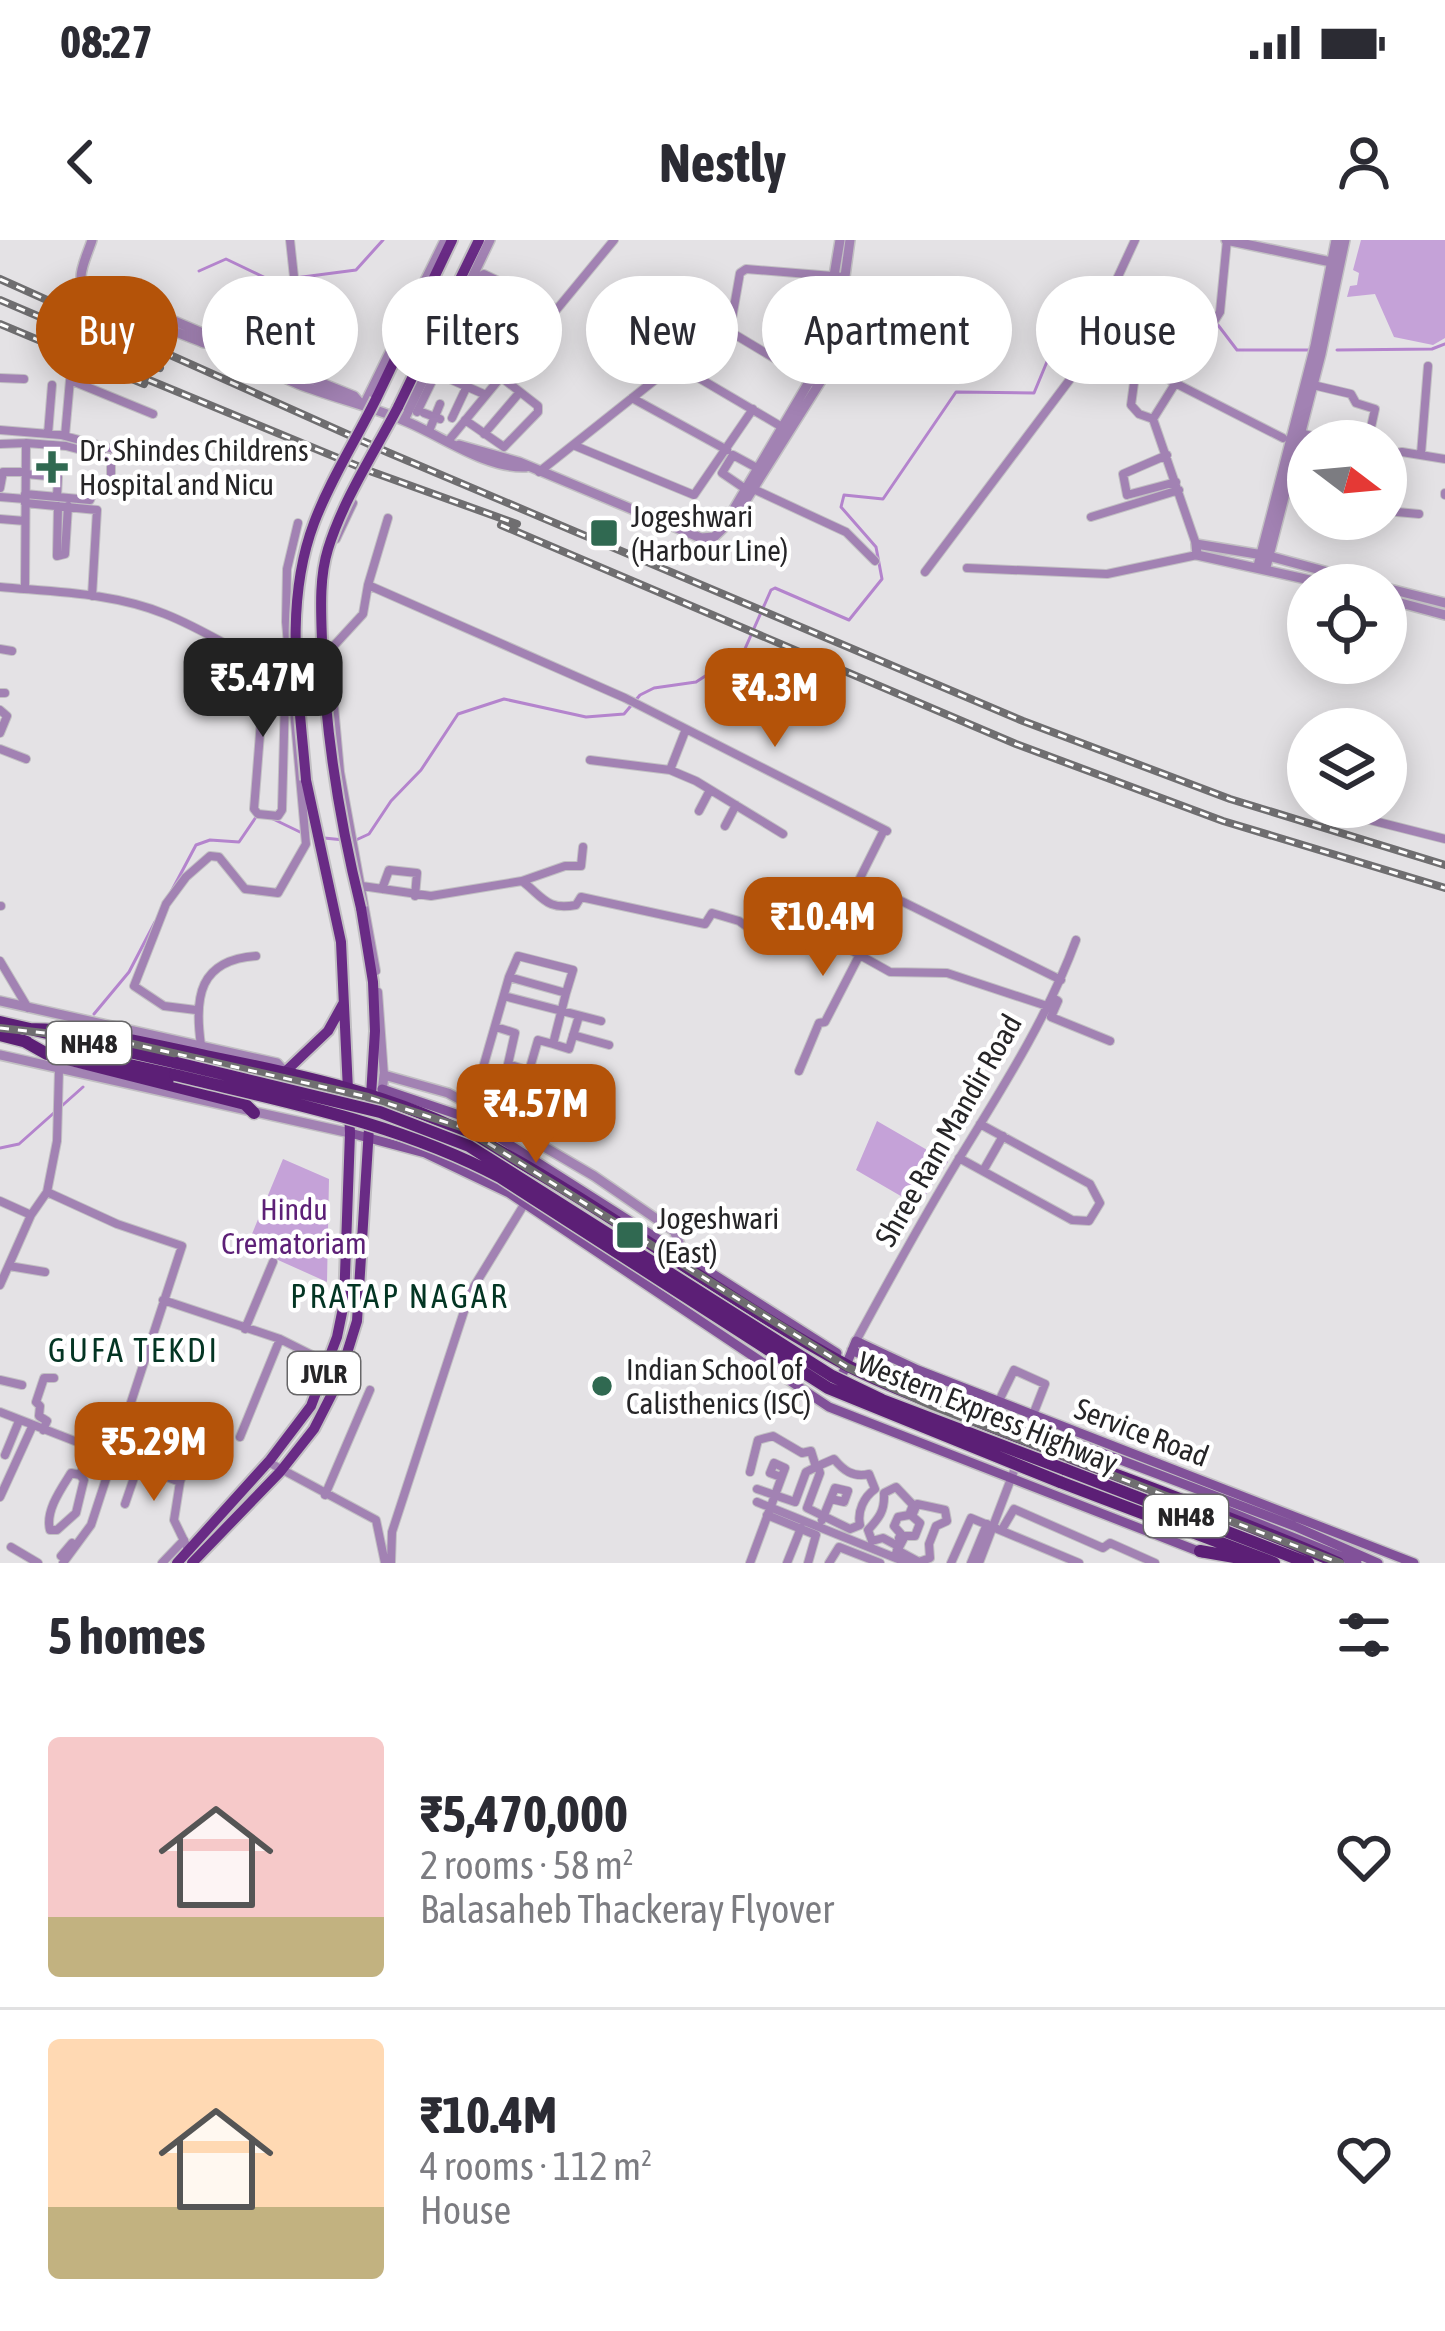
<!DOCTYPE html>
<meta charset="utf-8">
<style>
:root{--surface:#fff;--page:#f2f2f3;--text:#2b2b33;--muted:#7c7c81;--line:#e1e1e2;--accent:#b45309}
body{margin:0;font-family:"Asap Condensed",sans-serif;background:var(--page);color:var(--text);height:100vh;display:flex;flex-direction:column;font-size:45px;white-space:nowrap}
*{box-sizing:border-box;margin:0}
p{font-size:39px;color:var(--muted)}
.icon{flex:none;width:66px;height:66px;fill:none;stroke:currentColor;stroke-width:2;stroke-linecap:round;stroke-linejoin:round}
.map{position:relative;height:1323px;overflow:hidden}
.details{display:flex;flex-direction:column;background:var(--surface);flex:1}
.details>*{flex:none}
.banner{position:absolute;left:36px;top:36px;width:1374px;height:108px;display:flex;gap:24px}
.needle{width:78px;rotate:106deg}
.fabs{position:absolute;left:1287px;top:180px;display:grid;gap:24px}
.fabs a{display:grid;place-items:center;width:120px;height:120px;border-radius:50%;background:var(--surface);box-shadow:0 6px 30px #0003;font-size:60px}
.price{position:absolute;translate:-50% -102px;padding:0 27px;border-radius:24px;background:var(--accent);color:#fff;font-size:39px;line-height:78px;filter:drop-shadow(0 3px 6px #0008)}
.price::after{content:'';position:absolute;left:50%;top:72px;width:36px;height:27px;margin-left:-18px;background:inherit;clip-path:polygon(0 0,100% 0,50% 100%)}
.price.current{background:#222;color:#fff}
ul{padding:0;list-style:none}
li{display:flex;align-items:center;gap:36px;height:300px;padding:0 48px}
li+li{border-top:3px solid var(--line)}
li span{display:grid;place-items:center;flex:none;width:336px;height:240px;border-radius:12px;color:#555}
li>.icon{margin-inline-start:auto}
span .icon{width:144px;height:144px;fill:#fffc;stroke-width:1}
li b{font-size:51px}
h2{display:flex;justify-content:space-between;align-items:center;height:144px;padding:0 48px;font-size:51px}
.chip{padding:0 42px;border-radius:54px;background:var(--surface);box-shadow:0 6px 30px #0003;font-size:42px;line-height:108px}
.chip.current{background:var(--accent);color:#fff}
.status{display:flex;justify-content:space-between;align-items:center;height:84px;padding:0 60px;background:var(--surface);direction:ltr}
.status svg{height:33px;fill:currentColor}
header{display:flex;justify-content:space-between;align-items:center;height:156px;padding:0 48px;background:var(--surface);font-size:54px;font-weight:700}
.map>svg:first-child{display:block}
.green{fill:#c5a2d8}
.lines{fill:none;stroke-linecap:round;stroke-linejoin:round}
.stream{stroke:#b484cd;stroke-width:3}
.minor-casing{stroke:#c2c0c3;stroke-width:10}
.tertiary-casing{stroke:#c2c0c3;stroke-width:12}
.secondary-casing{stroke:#c2c0c3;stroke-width:12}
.primary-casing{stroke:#c2c0c3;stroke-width:14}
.trunk-casing{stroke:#c2c0c3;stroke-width:15}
.minor{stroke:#a282b3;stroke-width:8}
.tertiary{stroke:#a282b3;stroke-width:9}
.secondary{stroke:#815199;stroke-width:9}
.primary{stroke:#692b85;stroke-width:10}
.trunk{stroke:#5c1f76;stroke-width:12}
.rail-casing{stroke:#6f6e70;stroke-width:8}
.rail{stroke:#fff;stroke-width:3;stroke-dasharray:9;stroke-linecap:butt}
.primary-bridge-casing{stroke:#c2c0c3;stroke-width:14;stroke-linecap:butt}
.trunk-bridge-casing{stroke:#c2c0c3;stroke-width:15;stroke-linecap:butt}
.primary-bridge{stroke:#692b85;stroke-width:10}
.trunk-bridge{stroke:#5c1f76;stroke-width:12}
.poi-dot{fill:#306951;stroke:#fff;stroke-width:4.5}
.labels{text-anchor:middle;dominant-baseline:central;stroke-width:9;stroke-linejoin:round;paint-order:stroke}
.shield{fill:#fff;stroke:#676668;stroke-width:3}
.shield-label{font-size:27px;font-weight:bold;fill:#262527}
.poi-label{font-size:30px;fill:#262527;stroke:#fff;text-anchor:start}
.street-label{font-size:30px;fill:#262527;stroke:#fff}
.park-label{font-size:30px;fill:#5d2077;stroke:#fff}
.neighbourhood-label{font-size:33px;letter-spacing:3px;fill:#033523;stroke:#fff}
</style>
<div class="status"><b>08:27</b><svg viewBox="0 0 49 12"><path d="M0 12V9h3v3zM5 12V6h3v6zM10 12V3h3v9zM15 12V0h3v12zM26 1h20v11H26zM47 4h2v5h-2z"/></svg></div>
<header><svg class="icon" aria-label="back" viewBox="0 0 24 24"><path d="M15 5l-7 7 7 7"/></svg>Nestly<svg class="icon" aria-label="person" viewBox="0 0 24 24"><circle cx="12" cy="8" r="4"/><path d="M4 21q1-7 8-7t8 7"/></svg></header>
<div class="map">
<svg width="1445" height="1323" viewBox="0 0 1445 1323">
<rect width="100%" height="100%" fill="#e4e2e5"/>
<path class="green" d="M1361 0H1445V98L1433 105 1394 97 1375 54 1347 57 1350 46 1357 45 1359 33 1353 30Z
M798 83 823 89 807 132 785 119Z
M877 881 948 922 918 966 856 930Z
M283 919 329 939 327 1042 247 1006Z"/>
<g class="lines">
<path class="stream" d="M199 31 226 19 272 41 356 30 383 0
M1337 110 1432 109 1445 104
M271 578 300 592
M324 598 344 600
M356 600 369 594 391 561 421 530 458 474 504 459 586 477 624 474 640 455 654 448 696 442 744 411 771 350 775 348 849 380 882 339 876 307 841 267 844 255 883 259 956 152 1034 153 1051 112 1058 67 1121 43 1202 64 1237 110H1311
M171 652 196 605 210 600 239 602 256 577
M94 774 129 732 155 682
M0 908 19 904 83 847"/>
<g class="minor-casing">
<path id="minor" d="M290 0 294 37
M476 39 484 34 557 69
M507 45 494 70 493 82 529 103
M1094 93 1173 142 1283 198
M517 96 541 61
M232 111 259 60
M1124 111 1143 82 1191 114
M1142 123 1134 143 1131 165 1139 174 1153 179
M0 138 24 139
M814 142 734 94 731 84 740 33 746 29 845 37
M1313 145 1351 154 1356 163 1375 169 1368 201
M632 158 727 210
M417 172 436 133 486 155
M424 173 440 179
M452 178 467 146
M465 180 504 207 538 172V166L501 137
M0 190 61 195 139 216
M429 191 440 164
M1301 193 1331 201
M48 194 52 145
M484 194 520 152
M65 196 70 140 153 174
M449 200 614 0
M1336 201H1354
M0 204 26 203 25 349
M573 205 694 255 753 169
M1421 214 1428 126
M1167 215 1123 234 1127 255 1176 242
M1386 215 1402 212 1445 219
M539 232 675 124 782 187
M26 234 58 237 57 257
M1282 243 1308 250
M749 247 846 292 875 321
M0 248 3 232H26
M744 248 722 233 733 215 757 228
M25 254 90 260 93 252H111V218L66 206 26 203
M1445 255V253
M0 257 25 259
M25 263 97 270 92 356
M58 266 57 316 65 314 68 266
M1386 271 1419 274
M1091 277 1179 250
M0 279 25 281
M336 299 353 263
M1196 304 1153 179 1220 72 1227 0
M967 328 1107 334 1197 315
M925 332 1071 138 1135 0
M368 345 388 278
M0 347C55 352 114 353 165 374 221 396 267 435 326 447
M0 409 12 411
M275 433 276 450 285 457 282 570 278 576 258 574 254 569 263 456 268 450H276
M0 453H5
M0 470 7 476 0 493
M0 509 26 519
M590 520 670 530 686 489
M670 530 696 541 783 594
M699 571 710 550
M1370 580 1445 599
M725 586 736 565
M884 590 860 638 865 643 1061 740
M522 641 565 626H581L583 607
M362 646 431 656 522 641C543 657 547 671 576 665L581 657 705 684 712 673 739 681 774 706 806 685 890 732 947 733 1047 766
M382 649 389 630 417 633 415 656
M0 666H1
M0 721 28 768
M376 731 340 532 329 411 363 374 368 345 625 458 887 591
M509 737 518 716 573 730 566 753
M378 752 384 835
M504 756 601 781
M1052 757 1058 761 1051 777 1110 801
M196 770 164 766 134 746 166 664 186 637 210 616 219 617 245 649 278 653 306 604 286 382 287 329 298 283
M573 795 609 805
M553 804 569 809 579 776
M201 805C194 757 199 720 256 716
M799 831 819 783 825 782 859 716
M472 866 509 737 566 753 553 804 538 800 529 831 508 824 515 793 496 787
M959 918 1072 980 1089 981 1100 963 1090 944 980 884
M983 931 1003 896
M47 952 117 984 182 1006 91 1285 63 1323
M0 961 31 975
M9 1026 45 1032
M0 1045 31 975 47 952 57 901 59 829
M163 1060 280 1099 342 1130
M245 1089 273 1022
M856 1101C889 1040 922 980 957 922 1001 850 1047 779 1076 700
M0 1140 22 1145
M994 1171 1014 1130 1045 1144 1029 1185
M0 1172 180 1242 174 1280 189 1311
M43 1190 47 1181 39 1176 40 1166 36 1162 44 1138H54
M240 1197 280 1099
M5 1215 19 1181
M834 1219C843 1230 853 1238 869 1234L875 1249C864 1257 857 1271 860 1285L850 1289 807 1268 820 1233 818 1226Z
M268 1222 376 1280 385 1323
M750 1232 758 1200 773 1196 802 1213 811 1211 816 1227 806 1232 795 1262 757 1249
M80 1235 71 1233C61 1249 45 1271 50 1290H57L76 1273 84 1240 80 1235 90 1208
M180 1242 190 1212
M325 1255 370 1150
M0 1257 32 1187
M757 1262 908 1323
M125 1264 138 1226
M767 1275 816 1295 808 1323
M822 1280 835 1248 848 1251 844 1262 831 1259
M1004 1286 1014 1269 1103 1308 1110 1303 1155 1323
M896 1305 883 1298 872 1301 868 1290C879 1278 885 1271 884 1253L896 1247 913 1265 909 1275 898 1277 894 1286 901 1294 899 1298
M11 1307 38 1323
M61 1316 72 1303
M894 1317 905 1296H915L920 1283 912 1276 917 1264 945 1270 947 1281 936 1286 929 1304 930 1318 919 1322 897 1310
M162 1323 184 1300
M391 1323 392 1292 470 1053 525 963
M750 1323 785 1228 774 1223 770 1233 781 1237
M787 1323 801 1288
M829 1323 839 1307 880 1323
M951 1323 971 1278 1079 1323
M971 1323 987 1284
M979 1323 1017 1223"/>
</g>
<g class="tertiary-casing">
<path id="tertiary" d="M92 0C89 10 81 26 81 37 81 59 183 94 204 103H214C243 116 269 132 298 144 334 158 370 166 405 181 442 196 486 229 526 227
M1226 0 1336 23
M91 51H104L207 95 214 103
M248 118 257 117 354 156 360 163
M364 165 445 0
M404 180 490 0
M459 205 519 222 701 298 714 297 736 276 824 136 835 109 850 0
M725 284 819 125 840 0
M1258 326 1315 106 1336 0
M1266 327 1321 114 1345 0
M1332 345 1197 315 1196 304 1269 316 1376 345
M1386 348 1445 363
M1386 359 1445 375
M0 761 277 823 284 831
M0 815 350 893
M382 852 384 835 448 853 500 881 594 936 674 991 681 1007 677 1018"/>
</g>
<g class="secondary-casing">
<path id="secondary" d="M382 849 468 878 837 1113
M350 893 425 913 509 953 829 1167 1203 1313
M852 1110 913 1141 1294 1286 1378 1323
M838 1145 856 1101 918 1130 1414 1323
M1225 1270 1357 1323"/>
</g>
<g class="primary-casing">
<path id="primary" d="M376 159 452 0
M398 167 479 0
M285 832 328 791 343 764
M177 1323 270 1220 311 1166 337 1097 344 1063 350 893 341 702 306 540
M192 1323 280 1232 314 1189 338 1142 357 1081 375 791 373 742 361 668"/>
</g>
<g class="trunk-casing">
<path id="trunk" d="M0 782 177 823
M26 789C88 789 146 803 206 816 301 835 396 855 483 902 609 969 722 1058 848 1126 885 1145 926 1160 965 1176 1089 1227 1215 1269 1338 1323
M0 795 27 802
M24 801 47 814 245 864 254 873
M53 808 175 835
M1064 1229 1308 1323
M1060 1242 1274 1323
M1200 1311 1251 1320"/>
</g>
<use href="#minor" class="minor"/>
<use href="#tertiary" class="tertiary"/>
<use href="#secondary" class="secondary"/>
<use href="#primary" class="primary"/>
<use href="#trunk" class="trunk"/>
<g class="rail-casing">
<path id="rail" d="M0 39 387 212 1023 481 1230 559 1445 625
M0 60 160 128
M0 84 144 144
M132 133 367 230 517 284
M501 285 1016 504 1223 581 1445 648
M0 788 124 802 368 857 464 888 847 1127 933 1166 1340 1323"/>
</g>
<use href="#rail" class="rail"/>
<g class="primary-bridge-casing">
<path id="primary-bridge" d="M306 540C299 454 283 365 314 283 330 240 356 200 376 159
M361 668C339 579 325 493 322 401 321 371 319 338 328 309 343 260 374 213 398 167"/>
</g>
<g class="trunk-bridge-casing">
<path id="trunk-bridge" d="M177 823 380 872 469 906 832 1136 882 1160 1064 1229
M175 835C286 862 398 883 500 937L828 1148 1060 1242"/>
</g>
<use href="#primary-bridge" class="primary-bridge"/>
<use href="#trunk-bridge" class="trunk-bridge"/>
</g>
<g class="poi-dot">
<path d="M46 209h12v12h12v12h-12v12h-12v-12h-12v-12h12z"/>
<rect x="589" y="278" width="30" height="30" rx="6"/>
<rect x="615" y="980" width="30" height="30" rx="6"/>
<circle cx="602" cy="1146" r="12"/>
</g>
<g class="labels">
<g class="shield">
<rect x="47" y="782" width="84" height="42" rx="9"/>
<rect x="288" y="1112" width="72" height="42" rx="9"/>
<rect x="1144" y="1255" width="84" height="42" rx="9"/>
</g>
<g class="shield-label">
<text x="89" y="803">NH48</text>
<text x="324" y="1133">JVLR</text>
<text x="1186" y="1276">NH48</text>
</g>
<g class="poi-label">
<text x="79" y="210">Dr. Shindes Childrens<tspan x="79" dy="34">Hospital and Nicu</tspan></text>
<text x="631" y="276">Jogeshwari<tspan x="631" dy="34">(Harbour Line)</tspan></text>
<text x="657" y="978">Jogeshwari<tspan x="657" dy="34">(East)</tspan></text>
<text x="626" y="1129">Indian School of<tspan x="626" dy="34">Calisthenics (ISC)</tspan></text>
</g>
<g class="street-label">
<text transform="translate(948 890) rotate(-60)">Shree Ram Mandir Road</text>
<text transform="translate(988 1172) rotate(22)">Western Express Highway</text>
<text transform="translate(1142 1192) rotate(21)">Service Road</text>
</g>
<g class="park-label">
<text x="294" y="969">Hindu<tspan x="294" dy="34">Crematoriam</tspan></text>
</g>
<g class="neighbourhood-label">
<text x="400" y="1056">PRATAP NAGAR</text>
<text x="134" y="1110">GUFA TEKDI</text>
</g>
</g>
</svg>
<div class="fabs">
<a><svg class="needle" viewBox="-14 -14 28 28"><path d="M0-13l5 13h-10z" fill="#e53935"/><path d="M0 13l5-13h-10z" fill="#7c7c81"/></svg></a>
<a><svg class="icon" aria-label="locate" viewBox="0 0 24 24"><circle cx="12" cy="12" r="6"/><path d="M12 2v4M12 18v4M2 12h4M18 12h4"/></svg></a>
<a><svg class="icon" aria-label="layers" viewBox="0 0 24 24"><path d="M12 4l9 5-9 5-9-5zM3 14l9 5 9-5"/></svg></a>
</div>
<b class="price current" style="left:263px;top:500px">₹5.47M</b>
<b class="price" style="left:775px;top:510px">₹4.3M</b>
<b class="price" style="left:823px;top:739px">₹10.4M</b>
<b class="price" style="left:536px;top:926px">₹4.57M</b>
<b class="price" style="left:154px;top:1264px">₹5.29M</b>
<div class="banner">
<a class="chip current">Buy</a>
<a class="chip">Rent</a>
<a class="chip">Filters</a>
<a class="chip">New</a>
<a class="chip">Apartment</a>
<a class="chip">House</a>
</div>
</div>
<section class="details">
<h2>5 homes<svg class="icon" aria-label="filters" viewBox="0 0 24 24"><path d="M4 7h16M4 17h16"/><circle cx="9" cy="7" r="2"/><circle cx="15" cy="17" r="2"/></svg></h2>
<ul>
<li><span style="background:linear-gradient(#f6c9c9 75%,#c2b280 0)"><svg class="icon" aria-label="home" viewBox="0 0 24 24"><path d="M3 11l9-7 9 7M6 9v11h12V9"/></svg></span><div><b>₹5,470,000</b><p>2 rooms · 58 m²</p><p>Balasaheb Thackeray Flyover</p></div><svg class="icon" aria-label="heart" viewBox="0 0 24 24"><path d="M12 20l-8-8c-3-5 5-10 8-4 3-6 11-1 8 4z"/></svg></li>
<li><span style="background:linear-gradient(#ffd9b3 70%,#c2b280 0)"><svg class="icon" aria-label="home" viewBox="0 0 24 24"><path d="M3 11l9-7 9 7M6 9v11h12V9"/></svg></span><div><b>₹10.4M</b><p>4 rooms · 112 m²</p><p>House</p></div><svg class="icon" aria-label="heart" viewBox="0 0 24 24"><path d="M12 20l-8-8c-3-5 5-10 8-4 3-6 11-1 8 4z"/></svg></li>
</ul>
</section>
